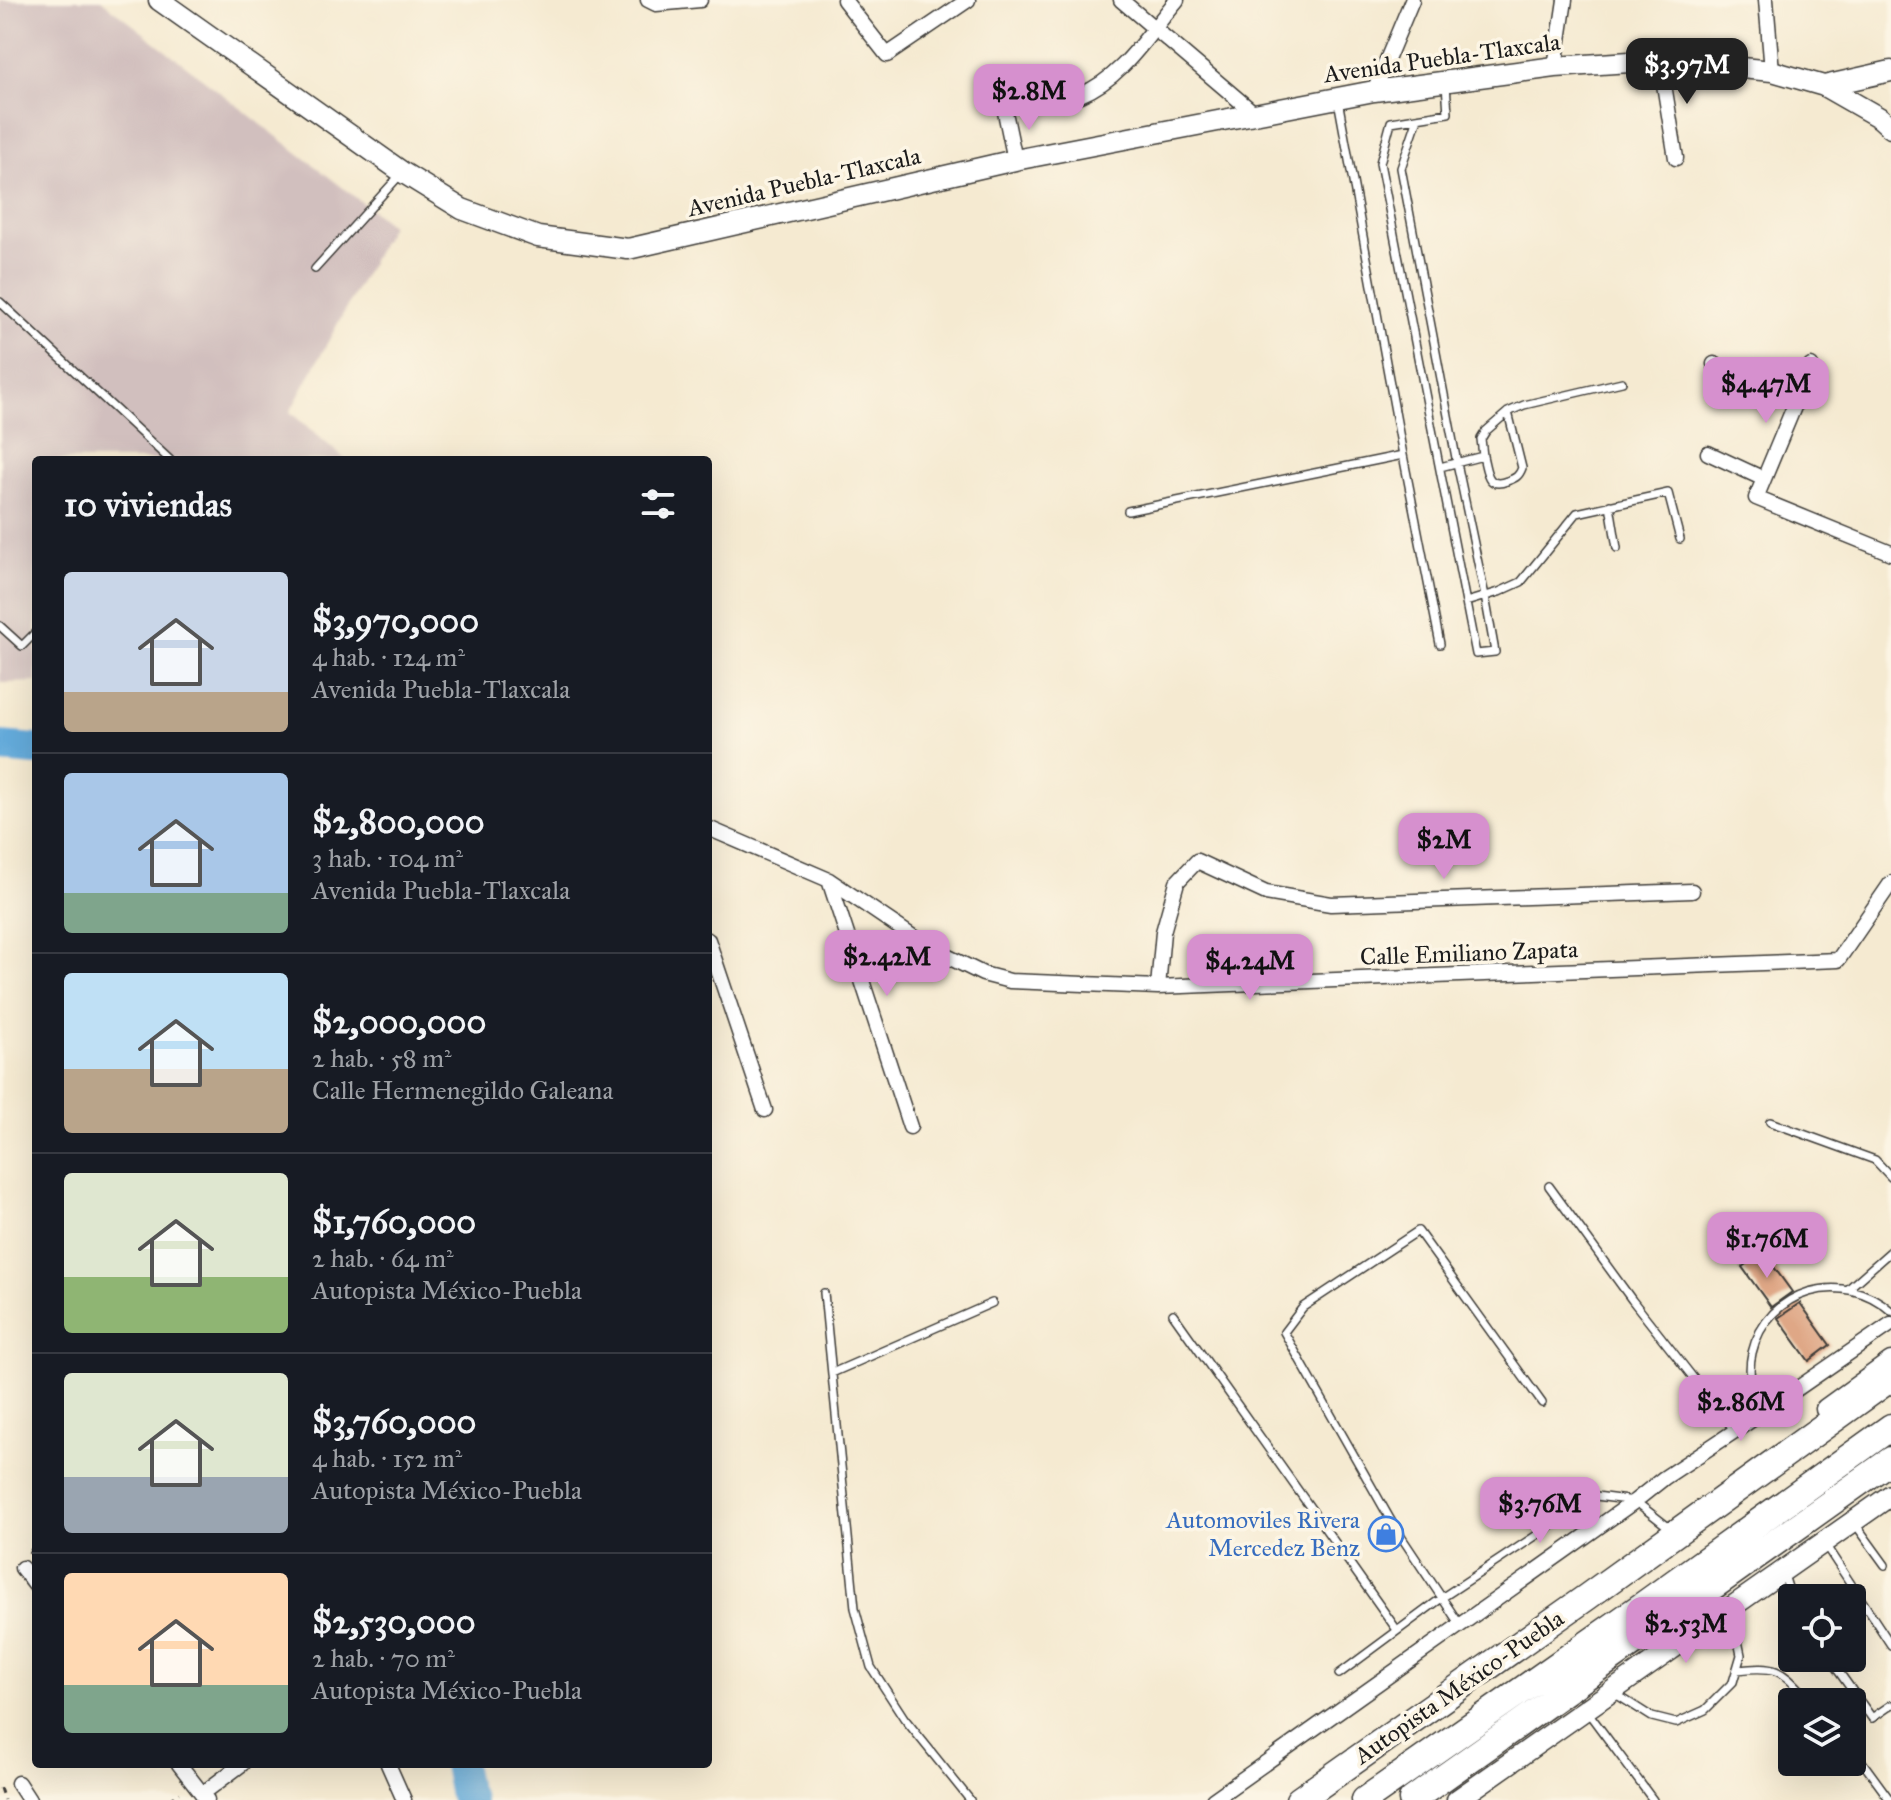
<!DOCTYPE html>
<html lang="es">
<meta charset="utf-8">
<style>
:root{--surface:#171b24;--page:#20242c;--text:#f1f3f6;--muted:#9ea1a6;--line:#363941;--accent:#d690ce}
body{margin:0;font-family:"IM FELL Great Primer",serif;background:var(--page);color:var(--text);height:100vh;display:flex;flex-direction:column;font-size:30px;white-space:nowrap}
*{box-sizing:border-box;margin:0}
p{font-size:26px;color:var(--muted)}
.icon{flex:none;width:44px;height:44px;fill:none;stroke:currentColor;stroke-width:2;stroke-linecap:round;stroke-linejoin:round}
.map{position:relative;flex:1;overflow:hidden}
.panel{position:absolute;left:32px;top:456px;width:680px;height:1312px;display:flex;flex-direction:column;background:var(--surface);border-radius:8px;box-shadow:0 8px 32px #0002}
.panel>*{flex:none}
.tools{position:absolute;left:1778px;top:1584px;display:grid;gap:16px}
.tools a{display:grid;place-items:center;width:88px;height:88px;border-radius:8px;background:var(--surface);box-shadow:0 8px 32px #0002;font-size:40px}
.price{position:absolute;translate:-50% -68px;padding:0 18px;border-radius:16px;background:var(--accent);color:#111;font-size:26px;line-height:52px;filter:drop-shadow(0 2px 4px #0008)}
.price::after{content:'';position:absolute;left:50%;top:48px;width:24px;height:18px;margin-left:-12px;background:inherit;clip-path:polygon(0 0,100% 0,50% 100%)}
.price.selected{background:#222;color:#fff}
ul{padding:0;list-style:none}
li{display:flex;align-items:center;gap:24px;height:200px;padding:0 32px}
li+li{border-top:2px solid var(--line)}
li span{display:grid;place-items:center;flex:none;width:224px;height:160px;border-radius:8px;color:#555}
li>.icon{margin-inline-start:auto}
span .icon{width:96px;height:96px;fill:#fffc;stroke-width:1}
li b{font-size:34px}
h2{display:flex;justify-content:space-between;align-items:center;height:96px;padding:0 32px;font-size:34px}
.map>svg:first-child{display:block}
.industrial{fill:#d1bfbe}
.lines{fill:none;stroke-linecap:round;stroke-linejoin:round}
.river{stroke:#63aada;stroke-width:32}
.building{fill:#dfa786}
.lane-casing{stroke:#3d3b37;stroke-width:10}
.street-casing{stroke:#3d3b37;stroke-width:17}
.secondary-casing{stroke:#3d3b37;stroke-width:23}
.highway-casing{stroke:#3d3b37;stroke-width:29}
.path{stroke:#3d3b37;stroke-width:3;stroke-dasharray:6 6;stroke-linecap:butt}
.lane{stroke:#fff;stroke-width:7}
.street{stroke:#fff;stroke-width:14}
.secondary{stroke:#fff;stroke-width:20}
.highway{stroke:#fff;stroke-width:26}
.labels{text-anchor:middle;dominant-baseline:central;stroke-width:7;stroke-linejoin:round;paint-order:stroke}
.street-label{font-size:24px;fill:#1c1c1c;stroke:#fcf5e5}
.shop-label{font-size:24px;fill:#366cbe;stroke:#fcf5e5;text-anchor:end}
</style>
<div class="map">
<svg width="1891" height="1800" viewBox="0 0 1891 1800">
<rect width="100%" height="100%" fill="#fcf5e5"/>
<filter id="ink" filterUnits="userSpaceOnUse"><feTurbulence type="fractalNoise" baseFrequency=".0125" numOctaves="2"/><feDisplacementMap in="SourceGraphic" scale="16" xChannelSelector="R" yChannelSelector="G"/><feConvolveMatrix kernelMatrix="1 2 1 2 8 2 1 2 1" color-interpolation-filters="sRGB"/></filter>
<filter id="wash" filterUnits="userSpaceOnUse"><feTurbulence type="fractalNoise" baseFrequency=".006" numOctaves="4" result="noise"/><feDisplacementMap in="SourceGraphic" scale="32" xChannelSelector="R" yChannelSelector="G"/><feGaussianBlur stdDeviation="1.8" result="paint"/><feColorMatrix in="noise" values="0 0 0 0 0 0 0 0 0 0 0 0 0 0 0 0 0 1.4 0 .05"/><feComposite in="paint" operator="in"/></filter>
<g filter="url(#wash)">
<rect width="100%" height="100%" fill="#f5ead1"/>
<path class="industrial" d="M0 0H101L391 225 290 412 346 460H36V682L0 683Z"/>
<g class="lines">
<path class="river" d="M0 747 36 750
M459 1764 464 1790 469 1800"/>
</g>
<g id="blocks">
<path class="building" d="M1763 1252 1792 1292 1771 1307 1742 1267Z
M1800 1303 1830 1345 1809 1361 1778 1318Z"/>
</g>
</g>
<g filter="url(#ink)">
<use href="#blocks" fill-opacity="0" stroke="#3d3b37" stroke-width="2"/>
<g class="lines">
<g class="lane-casing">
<path id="lane" d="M1418 118 1401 168 1457 463 1485 596 1495 652 1476 654 1380 163 1391 122 1448 113 1446 84
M315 269 401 174
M0 302 170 460
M1403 455 1440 644
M1483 456C1487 472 1487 489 1507 481 1516 478 1519 476 1522 468L1508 412
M1440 467 1483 456 1481 439 1486 431 1508 412 1524 405 1622 382
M1610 505 1617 548
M1128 511 1403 455 1338 100
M1466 602 1499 592 1521 582 1577 513 1668 493 1680 539
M0 626 22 646 36 632
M1770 1122 1875 1160 1891 1177
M1549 1186 1632 1300 1735 1431
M1848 1289 1891 1251
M824 1293 855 1608 871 1667 904 1718 970 1800
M1173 1314 1397 1630
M832 1373 992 1303
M1759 1414C1753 1393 1747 1374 1752 1353 1767 1289 1843 1268 1891 1311
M1856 1525 1885 1565
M1824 1543 1891 1645
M1784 1575 1792 1600
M1460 1625 1394 1526 1284 1332 1303 1307 1418 1231 1542 1403
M1829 1658 1872 1718 1891 1705
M1737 1670C1781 1665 1781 1671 1811 1702
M1339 1674 1443 1597 1596 1496 1635 1501 1667 1526
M1614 1693 1652 1717 1676 1723 1705 1710 1733 1682 1741 1655 1736 1631 1728 1611
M1587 1711 1653 1800
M1852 1748 1890 1800"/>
</g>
<g class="street-casing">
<path id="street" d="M648 0 656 4 700 0
M844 0 887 55 968 0
M1121 0 1254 113
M1766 0 1772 71
M1660 60 1676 158
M1555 67 1565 0
M1374 91 1412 0
M1080 95C1123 78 1148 34 1177 0
M1005 112 1015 160
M1714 364 1798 399
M1811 366 1756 498 1891 553
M1708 453 1764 479
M708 828 829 880 928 947 983 974 1010 981 1158 987 1838 960 1891 883
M829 880 910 1127
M708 940 765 1110
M1158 987 1163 932 1177 882 1197 861 1266 893 1331 904 1692 891
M22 1568 36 1586
M179 1764 207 1800
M388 1764 404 1800
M18 1783 29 1800
M202 1794 242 1764
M1213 1800 1635 1501 1664 1478 1759 1415 1891 1324"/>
</g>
<g class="secondary-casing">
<path id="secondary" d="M159 0 402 172 462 209 538 237 628 249 1015 160 1374 91 1555 67 1660 60 1772 71 1824 86 1880 118 1891 128
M1824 86 1891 71
M1826 1409 1891 1362
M1457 1800 1891 1495"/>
</g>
<g class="highway-casing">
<path id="highway" d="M1299 1800 1587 1597 1891 1378
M1365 1800 1643 1605 1891 1427
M1412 1800 1891 1460"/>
</g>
<path class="path" d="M29 1554 36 1541
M0 1788 4 1800
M170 1800 180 1793"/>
<use href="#lane" class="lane"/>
<use href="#street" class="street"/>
<use href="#secondary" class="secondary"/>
<use href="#highway" class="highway"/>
</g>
</g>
<defs>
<g id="shop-ring" transform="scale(1.8)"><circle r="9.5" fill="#fcf5e5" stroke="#3f7fe0" stroke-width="1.5"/><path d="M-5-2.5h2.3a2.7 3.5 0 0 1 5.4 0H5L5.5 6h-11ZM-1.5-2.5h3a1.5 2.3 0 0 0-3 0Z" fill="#3f7fe0"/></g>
</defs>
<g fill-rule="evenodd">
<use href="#shop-ring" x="1386" y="1534"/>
</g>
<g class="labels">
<g class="street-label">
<text transform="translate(1442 58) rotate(-8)">Avenida Puebla-Tlaxcala</text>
<text transform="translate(804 182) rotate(-13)">Avenida Puebla-Tlaxcala</text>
<text transform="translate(1469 953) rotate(-2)">Calle Emiliano Zapata</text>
<text transform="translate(1459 1687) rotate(-35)">Autopista México-Puebla</text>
</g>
<g class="shop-label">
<text x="1360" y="1520">Automoviles Rivera<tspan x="1360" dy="28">Mercedez Benz</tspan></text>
</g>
</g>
</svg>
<div class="tools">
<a><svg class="icon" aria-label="locate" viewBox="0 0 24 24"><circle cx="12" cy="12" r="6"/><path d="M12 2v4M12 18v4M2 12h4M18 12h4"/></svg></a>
<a><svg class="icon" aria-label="layers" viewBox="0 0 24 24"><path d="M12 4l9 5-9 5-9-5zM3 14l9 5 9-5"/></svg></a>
</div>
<b class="price selected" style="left:1687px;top:106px">$3.97M</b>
<b class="price" style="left:1029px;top:132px">$2.8M</b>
<b class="price" style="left:1766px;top:425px">$4.47M</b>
<b class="price" style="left:1444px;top:881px">$2M</b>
<b class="price" style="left:887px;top:998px">$2.42M</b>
<b class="price" style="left:1250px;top:1002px">$4.24M</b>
<b class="price" style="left:1767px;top:1280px">$1.76M</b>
<b class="price" style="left:1741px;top:1443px">$2.86M</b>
<b class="price" style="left:1540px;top:1545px">$3.76M</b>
<b class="price" style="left:1686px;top:1665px">$2.53M</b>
<section class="panel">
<h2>10 viviendas<svg class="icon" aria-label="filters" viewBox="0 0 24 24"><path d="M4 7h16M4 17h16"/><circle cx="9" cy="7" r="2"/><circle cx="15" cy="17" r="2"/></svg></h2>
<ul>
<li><span style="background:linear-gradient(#c9d6e8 75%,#b9a48a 0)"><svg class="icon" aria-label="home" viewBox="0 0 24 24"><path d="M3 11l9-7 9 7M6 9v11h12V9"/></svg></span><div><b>$3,970,000</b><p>4 hab. · 124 m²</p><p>Avenida Puebla-Tlaxcala</p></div></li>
<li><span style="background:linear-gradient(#a9c7e8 75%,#7fa58c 0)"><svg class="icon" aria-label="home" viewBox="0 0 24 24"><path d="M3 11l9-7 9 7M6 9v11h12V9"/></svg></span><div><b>$2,800,000</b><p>3 hab. · 104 m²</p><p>Avenida Puebla-Tlaxcala</p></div></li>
<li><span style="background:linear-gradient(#bfe0f5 60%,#b9a48a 0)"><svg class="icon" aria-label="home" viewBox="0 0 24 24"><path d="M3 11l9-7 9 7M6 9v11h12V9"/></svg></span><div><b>$2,000,000</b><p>2 hab. · 58 m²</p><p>Calle Hermenegildo Galeana</p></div></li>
<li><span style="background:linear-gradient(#dfe7d0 65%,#8fb573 0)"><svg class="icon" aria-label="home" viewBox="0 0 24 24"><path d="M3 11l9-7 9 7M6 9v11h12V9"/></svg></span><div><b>$1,760,000</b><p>2 hab. · 64 m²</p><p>Autopista México-Puebla</p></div></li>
<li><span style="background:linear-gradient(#dfe7d0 65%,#9aa5b1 0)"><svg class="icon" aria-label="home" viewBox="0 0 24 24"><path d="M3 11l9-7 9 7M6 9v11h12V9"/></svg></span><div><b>$3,760,000</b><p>4 hab. · 152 m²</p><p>Autopista México-Puebla</p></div></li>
<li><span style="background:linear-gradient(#ffd9b3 70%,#7fa58c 0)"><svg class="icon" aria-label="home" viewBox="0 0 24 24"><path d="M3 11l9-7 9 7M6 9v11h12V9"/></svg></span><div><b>$2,530,000</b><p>2 hab. · 70 m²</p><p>Autopista México-Puebla</p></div></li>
</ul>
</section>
</div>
